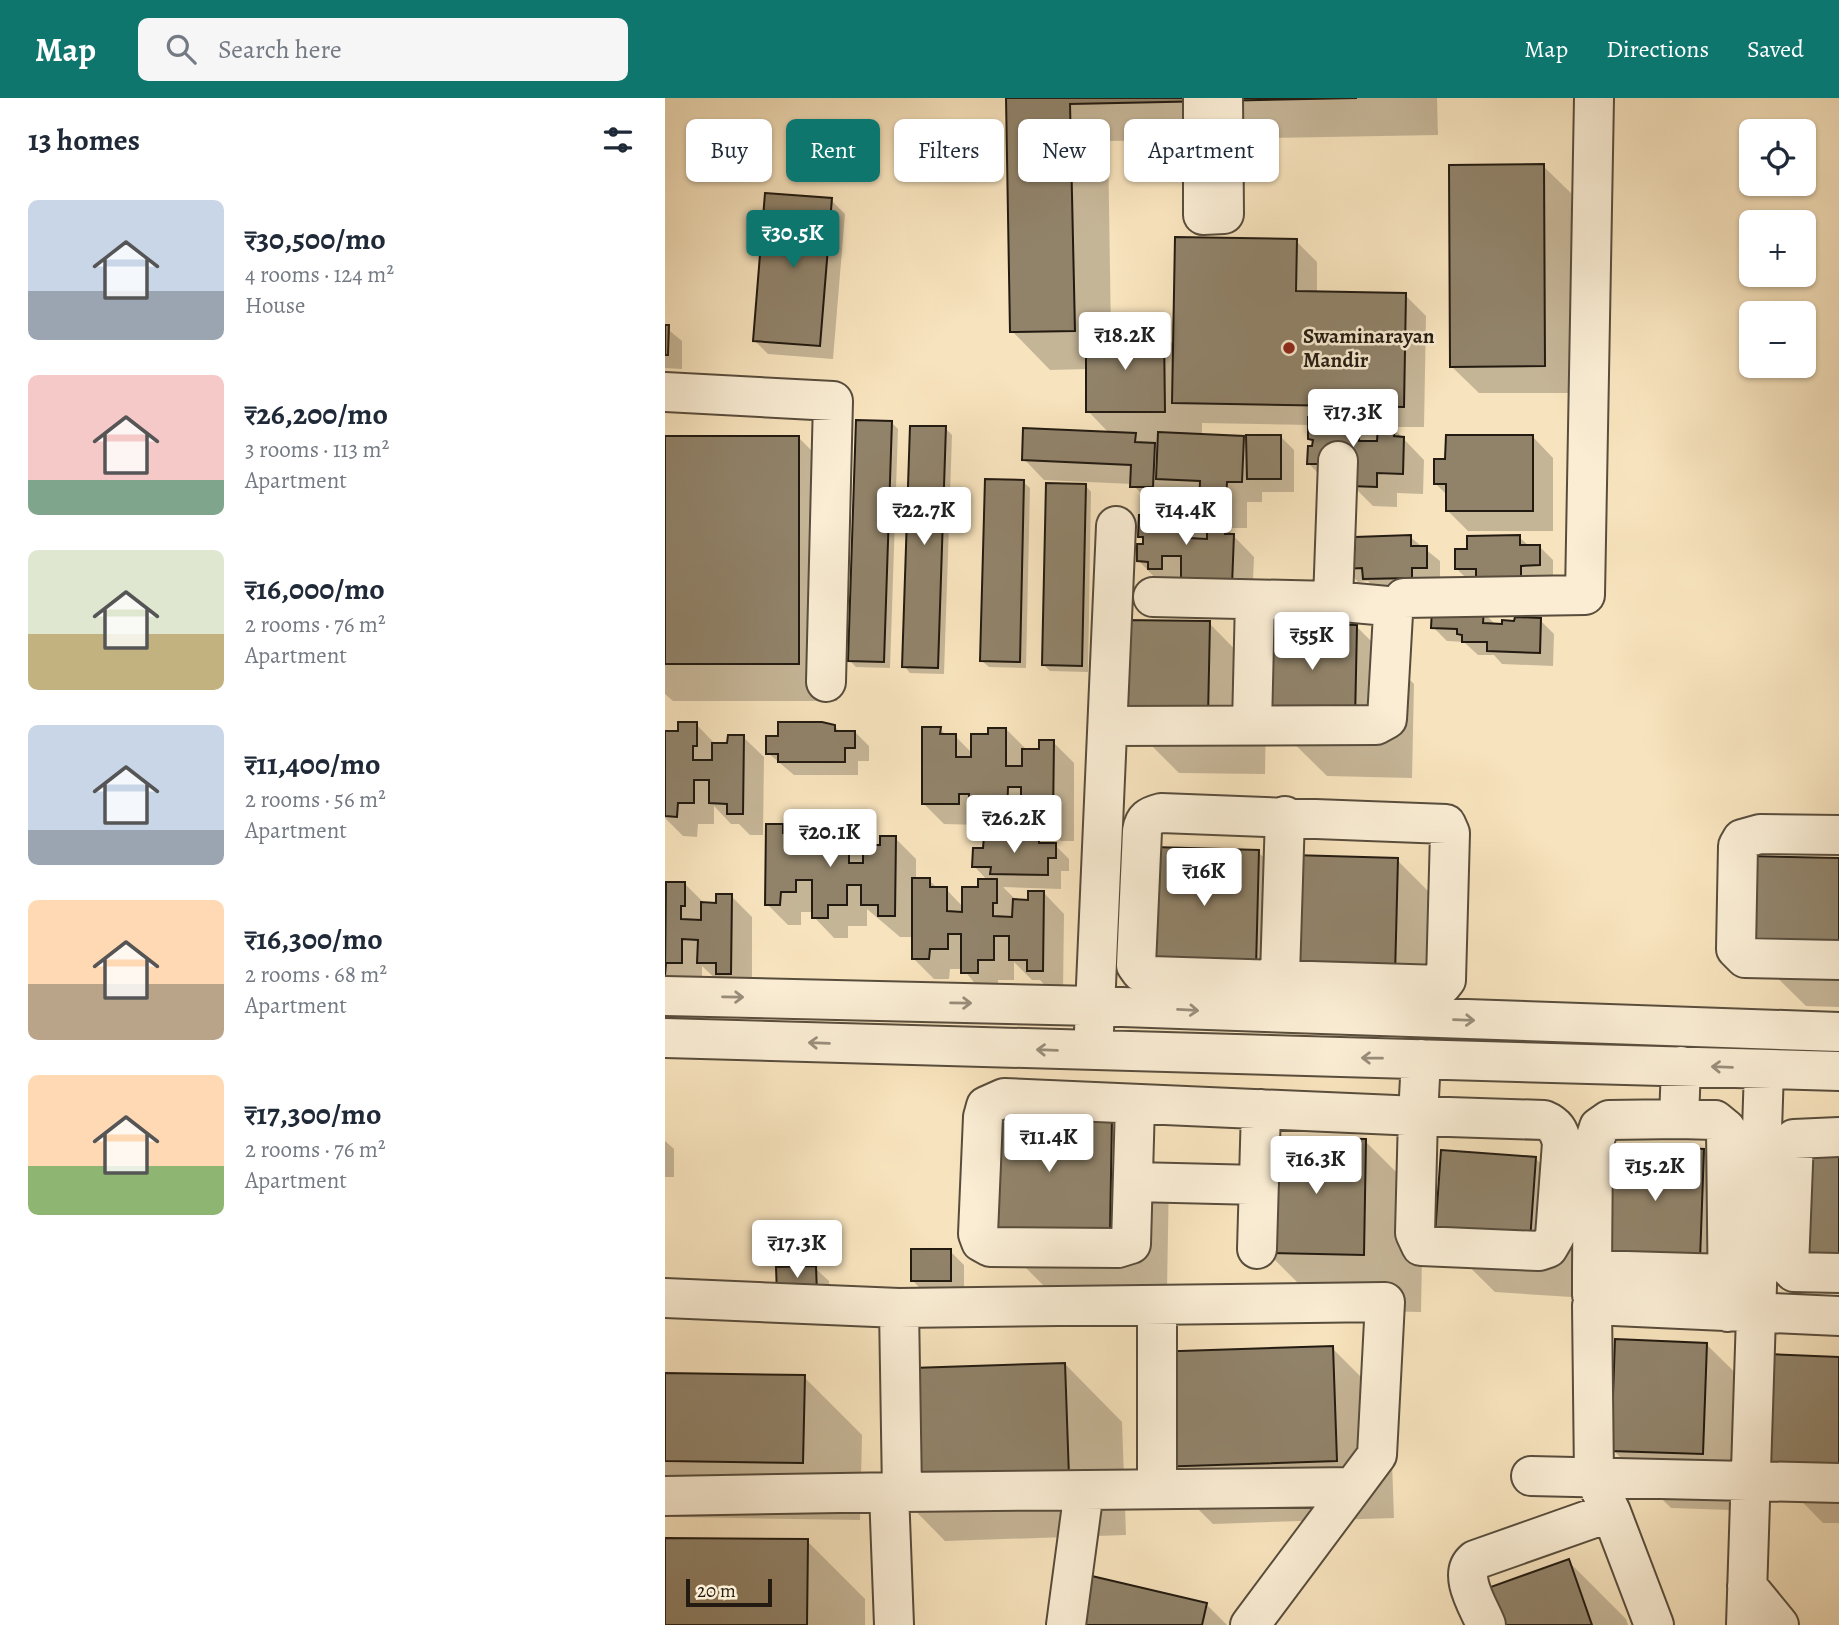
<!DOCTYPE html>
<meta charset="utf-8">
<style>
:root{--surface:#fff;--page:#f6f6f7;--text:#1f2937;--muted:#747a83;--accent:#0f766e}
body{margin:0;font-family:Alegreya,serif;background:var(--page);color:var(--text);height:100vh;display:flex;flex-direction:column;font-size:26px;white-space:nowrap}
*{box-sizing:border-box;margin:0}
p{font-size:23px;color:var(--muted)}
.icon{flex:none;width:38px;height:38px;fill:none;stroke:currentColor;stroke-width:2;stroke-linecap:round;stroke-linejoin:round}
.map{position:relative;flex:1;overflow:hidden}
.panel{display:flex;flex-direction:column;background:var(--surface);width:665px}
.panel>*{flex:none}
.guide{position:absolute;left:21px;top:21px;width:665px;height:63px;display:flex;gap:14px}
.controls{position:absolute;left:1074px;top:21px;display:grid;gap:14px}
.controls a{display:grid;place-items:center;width:77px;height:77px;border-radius:10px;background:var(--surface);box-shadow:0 2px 5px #0004;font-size:35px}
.scale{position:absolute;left:21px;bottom:18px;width:86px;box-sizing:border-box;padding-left:7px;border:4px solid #231b11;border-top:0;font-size:19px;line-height:24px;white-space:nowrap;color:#231b11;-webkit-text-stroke:5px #faedd4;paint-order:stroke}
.price{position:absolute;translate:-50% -60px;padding:0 16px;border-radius:7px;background:#fff;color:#222;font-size:23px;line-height:46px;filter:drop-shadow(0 2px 4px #0008)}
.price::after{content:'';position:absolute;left:50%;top:42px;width:21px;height:16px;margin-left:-10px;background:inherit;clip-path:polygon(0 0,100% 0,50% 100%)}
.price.selected{background:var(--accent);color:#fff}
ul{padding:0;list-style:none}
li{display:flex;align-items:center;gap:21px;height:175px;padding:0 28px}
li span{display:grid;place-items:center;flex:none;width:196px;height:140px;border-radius:10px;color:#555}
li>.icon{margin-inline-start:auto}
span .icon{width:84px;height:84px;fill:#fffc;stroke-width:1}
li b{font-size:30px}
h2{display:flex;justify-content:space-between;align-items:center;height:84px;padding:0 28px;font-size:30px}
.tag{padding:0 24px;border-radius:10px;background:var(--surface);box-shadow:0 2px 5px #0004;font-size:24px;line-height:63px}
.tag.selected{background:var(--accent);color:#fff}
header{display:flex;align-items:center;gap:42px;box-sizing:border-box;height:98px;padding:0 35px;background:var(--accent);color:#fff}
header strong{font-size:33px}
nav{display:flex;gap:38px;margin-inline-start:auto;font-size:24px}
.search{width:490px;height:63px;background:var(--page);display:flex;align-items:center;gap:18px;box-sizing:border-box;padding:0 24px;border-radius:10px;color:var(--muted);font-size:26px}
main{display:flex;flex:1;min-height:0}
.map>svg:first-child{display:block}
.shadow{fill:#0003;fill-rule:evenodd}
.building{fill:#91836a;stroke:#231b11;stroke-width:2}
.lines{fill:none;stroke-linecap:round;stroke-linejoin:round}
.minor-casing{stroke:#584d3c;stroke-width:42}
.minor{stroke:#faedd4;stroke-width:38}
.oneway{stroke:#998e7c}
.poi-dot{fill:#8f2418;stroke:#faedd4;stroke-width:2.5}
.labels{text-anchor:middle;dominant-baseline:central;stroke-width:5;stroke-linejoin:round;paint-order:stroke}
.poi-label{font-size:21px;font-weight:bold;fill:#231b11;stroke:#faedd4;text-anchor:start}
</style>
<header>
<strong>Map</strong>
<div class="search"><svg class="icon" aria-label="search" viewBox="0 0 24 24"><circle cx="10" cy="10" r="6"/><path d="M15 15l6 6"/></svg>Search here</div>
<nav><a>Map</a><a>Directions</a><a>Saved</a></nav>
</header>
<main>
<section class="panel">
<h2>13 homes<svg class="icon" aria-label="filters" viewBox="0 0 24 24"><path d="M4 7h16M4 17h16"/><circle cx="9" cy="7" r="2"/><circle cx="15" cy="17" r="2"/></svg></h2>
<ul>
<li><span style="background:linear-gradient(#c9d6e8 65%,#9aa5b1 0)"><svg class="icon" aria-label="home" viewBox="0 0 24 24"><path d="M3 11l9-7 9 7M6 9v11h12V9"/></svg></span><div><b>₹30,500/mo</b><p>4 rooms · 124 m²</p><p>House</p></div></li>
<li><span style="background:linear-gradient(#f6c9c9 75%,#7fa58c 0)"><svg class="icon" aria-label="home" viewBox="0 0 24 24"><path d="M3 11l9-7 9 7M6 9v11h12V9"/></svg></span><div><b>₹26,200/mo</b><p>3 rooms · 113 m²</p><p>Apartment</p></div></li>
<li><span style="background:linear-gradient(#dfe7d0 60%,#c2b280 0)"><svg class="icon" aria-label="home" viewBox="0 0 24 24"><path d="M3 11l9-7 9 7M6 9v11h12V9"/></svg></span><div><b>₹16,000/mo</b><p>2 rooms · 76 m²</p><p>Apartment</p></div></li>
<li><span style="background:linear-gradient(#c9d6e8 75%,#9aa5b1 0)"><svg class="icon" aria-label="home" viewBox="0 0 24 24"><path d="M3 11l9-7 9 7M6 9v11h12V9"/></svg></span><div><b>₹11,400/mo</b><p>2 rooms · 56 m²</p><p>Apartment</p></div></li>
<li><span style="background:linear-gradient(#ffd9b3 60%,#b9a48a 0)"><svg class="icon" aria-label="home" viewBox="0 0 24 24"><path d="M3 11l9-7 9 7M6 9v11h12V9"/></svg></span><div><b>₹16,300/mo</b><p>2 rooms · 68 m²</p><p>Apartment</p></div></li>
<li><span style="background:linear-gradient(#ffd9b3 65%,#8fb573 0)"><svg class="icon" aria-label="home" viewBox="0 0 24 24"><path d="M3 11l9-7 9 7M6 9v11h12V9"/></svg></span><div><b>₹17,300/mo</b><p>2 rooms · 76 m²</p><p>Apartment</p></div></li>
</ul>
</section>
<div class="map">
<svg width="1174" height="1527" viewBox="0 0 1174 1527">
<rect width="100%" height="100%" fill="#f7e3bd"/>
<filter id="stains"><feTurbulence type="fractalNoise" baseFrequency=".00286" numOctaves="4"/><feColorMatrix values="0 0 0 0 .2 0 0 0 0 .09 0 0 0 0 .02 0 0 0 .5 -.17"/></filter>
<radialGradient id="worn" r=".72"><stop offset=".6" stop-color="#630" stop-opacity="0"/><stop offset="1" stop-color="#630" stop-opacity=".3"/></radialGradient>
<path class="shadow" d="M342 0H772L773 37 443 43 446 236H498L510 248 631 143 652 164V195L740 197 761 218 759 329H727L759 362 758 396 732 395V409L708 408 687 387 664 386 643 365 649 346 644 341 645 327 537 325V338L578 339 583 344 615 338 629 352V394H597V404H582V430H561L589 459 587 508 494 484 474 463 479 443 475 438 491 411 467 386 379 382 359 361 445 336 423 313V271L385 272 347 233ZM509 396 514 401 536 402V409L555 428 544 432 524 413 508 412Z
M878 68 906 95V295H814L786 268Z
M166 102 180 116 168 261 103 256 89 242Z
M0 229 17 243V271L0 270Z
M226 324 233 331 225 570 191 569 185 563Z
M280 330 287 337 279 576 245 575 239 568Z
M868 339 888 360V433H803L782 412V397L770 385 782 363Z
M0 340H134L172 378V603H8L0 596Z
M358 384 365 390 361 570 324 569 317 563Z
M420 387 426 394 423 574 385 573 379 567Z
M745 439 775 463V483L713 494 703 483 693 484 680 470 692 453Z
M854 439 864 448H874L888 462V480L806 485 792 471 804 453Z
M818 514 831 527 875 522 889 536 888 568 837 566 829 557H813L799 544 782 543 768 529Z
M544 525 604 586 691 528 749 586 747 680 662 678 601 618 600 676 514 675 456 617Z
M31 626 51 647H64L78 639 99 659 98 737H85L74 726H66L49 708V726H33L32 739 18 738 0 720V635H14Z
M169 628 175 634H190L204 648V663H193V677H129L103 655 115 640Z
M275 631 282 638H290L307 655 325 638 341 631 362 652H376L388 644 409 665V743H396L363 714 362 741 390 747 404 761V773H396V791L338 789 352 803 365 804 379 795 399 816 398 893H385L375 882H367L349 864V882H333V895H318L298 871H285L284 881H269L249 861V839H235L202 811V828H183V840H169L149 819V814H136V827H123L102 806 117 728 126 737H135L149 751 184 728 204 749H217L230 740 251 761V782H264L273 791H281L298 809 323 783 309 768 326 740 313 727 279 726 258 705Z
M593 754 628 788 732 762 790 820 787 935 545 925Z
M1174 761V909L1141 908 1083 851Z
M19 785 40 806H52L66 798 87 819V896L55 885 37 868V885L0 892V794Z
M446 1020 504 1078 502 1192 381 1190 323 1132Z
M0 1043 9 1051V1079H0Z
M700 1043 758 1101 756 1214 660 1212 602 1154Z
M1038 1052 1096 1110 1002 1216Z
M870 1060 928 1118 922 1200 830 1194 772 1137Z
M285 1153 299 1167V1196H261L247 1182Z
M113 1170H150L164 1183 165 1210Z
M1041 1246 1103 1307 1174 1260V1425H1158L1097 1363 1095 1413 1006 1410 948 1352Z
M667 1250 725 1308 729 1420 548 1426 490 1368Z
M400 1266 457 1324 461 1437 280 1443 223 1385Z
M0 1277 139 1279 197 1337 195 1422 10 1419 0 1410Z
M0 1441 142 1443 200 1501V1527H0Z
M903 1463 961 1521 963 1527H835Z
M541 1506 562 1527H404Z"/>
<path class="building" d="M341 0H692L405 6 410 233 345 234Z
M879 66 880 268 785 269 784 67Z
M100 95 167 100 155 248 88 243Z
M510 139 632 141 631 193 741 195 739 309 507 305Z
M0 227H4L3 257H0Z
M499 234 500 314H421V235Z
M657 312 695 313 694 343H712L713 328 730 329 729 338 739 339 738 376 712 375V389L685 388 667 373H653L654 366H642L643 348H647L648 342 643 341V319L657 320Z
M191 322 227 323 219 564 183 563Z
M245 328H281L273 570 237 569Z
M358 330 471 335 470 344 490 345 488 389H465L466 367 357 362Z
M493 334 579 338 577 384H562L561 410 534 409 535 383 491 381Z
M581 337H616V381H582Z
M781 337H868V413H781V386H769V361H780Z
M0 338H134V566H0Z
M320 381 359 382 355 564 315 563Z
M381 385 421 386 417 568 377 567Z
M485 409 525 411 524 440 542 441V426H560V436H569L567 488 516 486V458H497V471H483V464L472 463V446H478V439H473L474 417H485Z
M746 437V448H762V470H747V480L698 481 697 470 678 471 677 451H690V439Z
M855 437V447H875V467L856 468V479L811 480V471H790V451H802V438Z
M767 511 819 512 818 525 837 526V522L849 523 850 519 876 520 875 555 822 553V544H797V537L792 536V531L766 530Z
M456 522 545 523 543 619 455 618Z
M604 525 692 527 690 623 602 621Z
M13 624H32V648H28V662H47V645H62L63 637H79L78 716H62V706L44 705V682H29V705H13L12 719 0 718V633H13Z
M113 624H157L170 627V633H190V650H180V664H113V656H101V638H113Z
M257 629H276L275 636H291V659H306V636H323V630H341V668H357V651H374V642H389L388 723H373V710H356V689H343L342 720H304V696H294V706H257Z
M101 726H118V735H136V756H148V735L164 736V726H184V765H198V747H215V738H231L230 818H213V807H196V787H182V807H163V820H147V782H131V794H116L115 807H100Z
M319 738 374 739V745H391V760H383V777L325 776 326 769H307L308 750H318Z
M488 749 594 752 591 870 485 868Z
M627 757 733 760 730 878 624 876Z
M1082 758 1174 760V853L1081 851Z
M247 780H265V789H282V813L297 814V789H313V781H332V805H328V818L347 819 348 801 363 802V793H379L378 873H362V862H344V838H329V862H313V875H296V836H283V851H265L264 861H247Z
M1 784H20V808H16V821L36 822V804L51 805V796H67L66 876H51V865H32L33 842 17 841V865H1L0 878Z
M324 1016 447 1019 445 1135 321 1133Z
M603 1040 701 1041 699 1157 601 1155Z
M946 1047 1039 1051 1035 1162 942 1159Z
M776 1052 871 1059 865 1143 770 1137Z
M1140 1053 1174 1054V1166L1136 1164Z
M246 1151H286V1183H246Z
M151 1168 152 1196 112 1197 111 1169Z
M950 1241 1042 1245 1038 1356 946 1353Z
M668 1248 672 1363 489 1369 485 1254Z
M1103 1256 1174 1259V1370L1099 1367Z
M400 1265 404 1379 221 1386 217 1271Z
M0 1275 140 1277 138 1365 0 1363Z
M0 1440 143 1441 142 1527H0Z
M904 1461 927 1527H833L820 1491Z
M414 1475 542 1505 537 1527H402Z"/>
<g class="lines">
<g class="minor-casing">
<path id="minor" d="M538 0V117L559 116 558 0
M0 294 168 303 161 584
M739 500 920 497 929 0
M668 503 673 363
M587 627 590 502
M444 628 711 627 722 621 728 516 722 508 668 503 488 499
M496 715 781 726 785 735 781 882 777 887 485 878 476 874 471 867 477 733C479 721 484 718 496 715Z
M1174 737 1095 736 1077 741 1073 748 1071 851 1080 860 1174 862
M0 898 429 908 1174 934
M614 909 620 718
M429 933 451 428
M0 940 1174 973
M1016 968 1014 1021 1050 1022 1061 1031 1063 1214
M470 1006 466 1146 453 1150 325 1149 316 1144 313 1136 318 1019 321 1008 339 1000 753 1018 750 1135 756 1148 874 1153 883 1150 890 1138 897 1045C894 1033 891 1027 879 1022L753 1018 756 961
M1174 1039 1129 1041 1124 1169 1129 1174 1174 1175
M469 1084 594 1087
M592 1151 596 1011
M927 1172 928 1048 934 1029 944 1022 1014 1021
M927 1197V1172L1063 1176
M0 1200 234 1210
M492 1207V1391
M866 1378 1174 1385
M224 1394 229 1527
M237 1394 688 1389
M0 1398 237 1394 234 1210 720 1204 712 1357 585 1527
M1082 1488 1114 1527
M401 1527 419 1392
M821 1527C814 1509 792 1477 810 1462L946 1414
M989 1527 946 1414 929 1379 927 1207 1174 1218
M1081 1527 1099 971"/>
</g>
<use href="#minor" class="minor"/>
</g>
<defs><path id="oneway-shaft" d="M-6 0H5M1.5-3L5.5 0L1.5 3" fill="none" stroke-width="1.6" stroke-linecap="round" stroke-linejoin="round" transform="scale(1.75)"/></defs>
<g class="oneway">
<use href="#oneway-shaft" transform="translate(68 899) rotate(1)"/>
<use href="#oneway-shaft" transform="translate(296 905) rotate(1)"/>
<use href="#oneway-shaft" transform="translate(523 912) rotate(3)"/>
<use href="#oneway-shaft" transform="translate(799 922) rotate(2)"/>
<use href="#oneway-shaft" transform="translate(154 945) rotate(-178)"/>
<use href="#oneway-shaft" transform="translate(382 952) rotate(-178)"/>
<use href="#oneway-shaft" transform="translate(707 960) rotate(-179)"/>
<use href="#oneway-shaft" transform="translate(1057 969) rotate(-178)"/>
</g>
<circle class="poi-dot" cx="624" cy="250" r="7"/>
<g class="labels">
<g class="poi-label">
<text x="638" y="238">Swaminarayan<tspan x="638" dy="24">Mandir</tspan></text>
</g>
</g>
<rect width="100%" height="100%" filter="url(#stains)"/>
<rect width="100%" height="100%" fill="url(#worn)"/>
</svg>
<div class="controls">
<a><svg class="icon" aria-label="locate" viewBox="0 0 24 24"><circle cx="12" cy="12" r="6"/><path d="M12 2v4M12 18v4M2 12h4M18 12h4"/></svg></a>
<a>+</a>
<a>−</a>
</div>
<div class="scale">20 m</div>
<b class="price selected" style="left:128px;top:172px">₹30.5K</b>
<b class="price" style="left:460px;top:274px">₹18.2K</b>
<b class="price" style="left:688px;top:351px">₹17.3K</b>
<b class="price" style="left:259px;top:449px">₹22.7K</b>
<b class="price" style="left:521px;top:449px">₹14.4K</b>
<b class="price" style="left:647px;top:574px">₹55K</b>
<b class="price" style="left:349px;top:757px">₹26.2K</b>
<b class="price" style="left:165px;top:771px">₹20.1K</b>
<b class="price" style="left:539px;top:810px">₹16K</b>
<b class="price" style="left:384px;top:1076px">₹11.4K</b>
<b class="price" style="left:651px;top:1098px">₹16.3K</b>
<b class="price" style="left:990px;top:1105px">₹15.2K</b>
<b class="price" style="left:132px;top:1182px">₹17.3K</b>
<div class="guide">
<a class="tag">Buy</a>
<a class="tag selected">Rent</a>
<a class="tag">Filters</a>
<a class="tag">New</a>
<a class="tag">Apartment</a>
</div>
</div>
</main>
